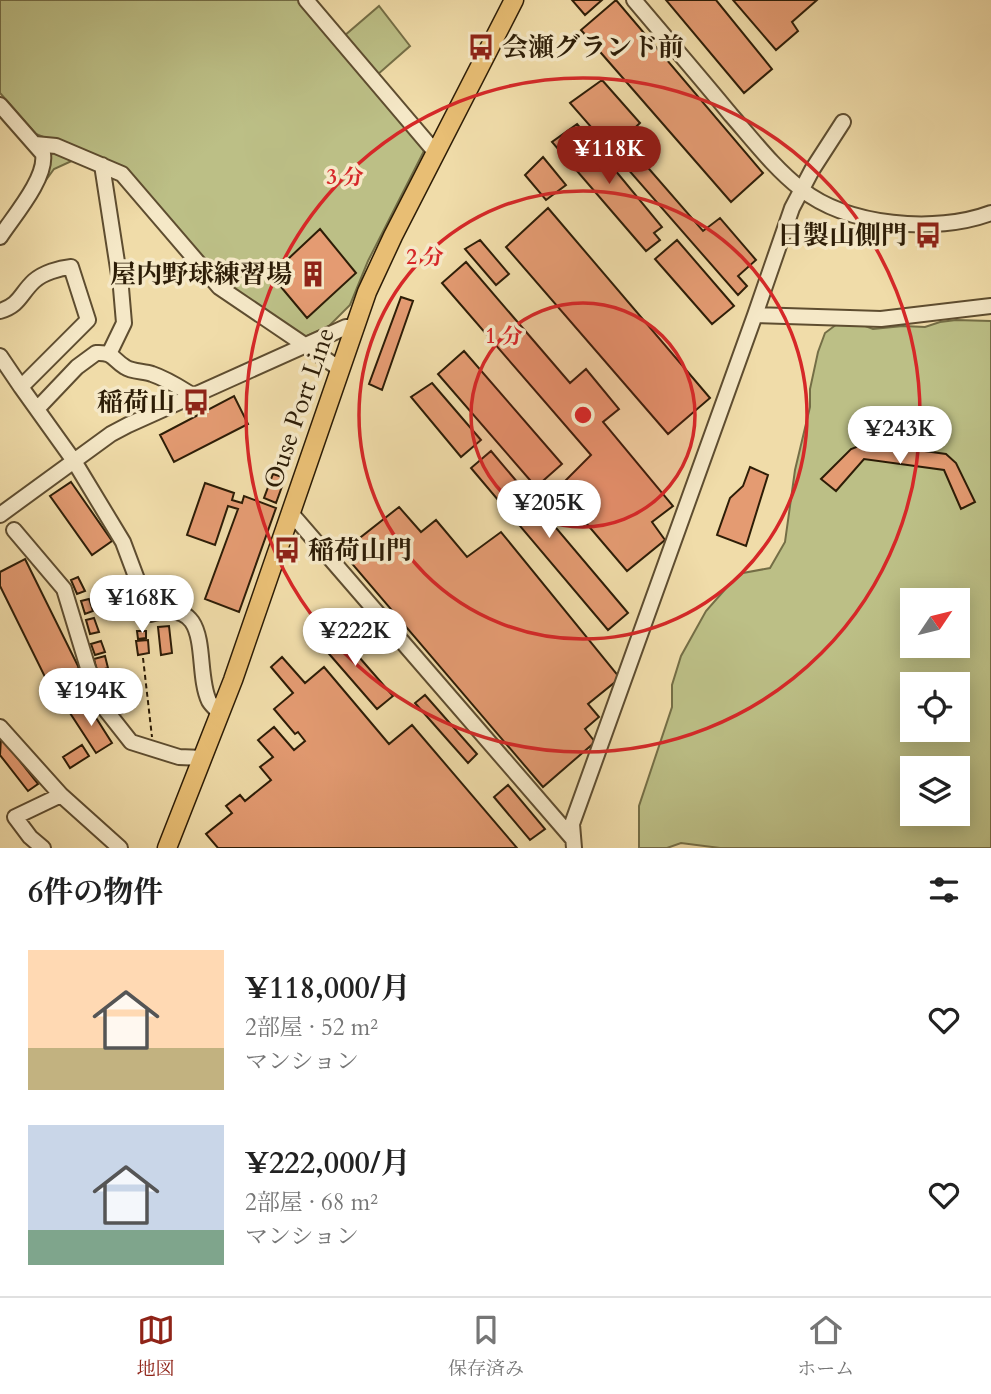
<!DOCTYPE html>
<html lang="ja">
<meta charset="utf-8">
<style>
:root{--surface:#fff;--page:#f6f6f6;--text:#222;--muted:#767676;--line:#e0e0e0;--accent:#8f2418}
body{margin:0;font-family:Cardo,"Noto Serif JP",serif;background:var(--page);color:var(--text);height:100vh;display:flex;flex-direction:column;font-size:26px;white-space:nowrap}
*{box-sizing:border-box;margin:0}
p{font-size:23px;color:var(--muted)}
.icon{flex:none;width:38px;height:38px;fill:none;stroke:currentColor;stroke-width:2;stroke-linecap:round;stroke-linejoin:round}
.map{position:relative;height:848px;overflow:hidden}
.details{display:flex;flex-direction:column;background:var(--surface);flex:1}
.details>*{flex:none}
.needle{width:46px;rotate:55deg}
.buttons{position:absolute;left:900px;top:588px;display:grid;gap:14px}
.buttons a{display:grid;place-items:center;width:70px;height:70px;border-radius:0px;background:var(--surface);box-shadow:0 4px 18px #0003;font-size:35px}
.price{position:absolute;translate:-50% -60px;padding:0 16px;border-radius:24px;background:#fff;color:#222;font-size:23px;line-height:46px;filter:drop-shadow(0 2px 4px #0008)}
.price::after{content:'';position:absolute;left:50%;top:42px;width:21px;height:16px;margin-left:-10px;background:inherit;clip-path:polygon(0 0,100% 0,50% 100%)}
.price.on{background:var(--accent);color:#fff}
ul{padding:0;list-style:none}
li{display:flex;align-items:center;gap:21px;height:175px;padding:0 28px}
li span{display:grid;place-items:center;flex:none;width:196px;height:140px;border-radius:0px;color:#555}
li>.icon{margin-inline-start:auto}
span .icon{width:84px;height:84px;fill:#fffc;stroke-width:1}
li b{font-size:30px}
h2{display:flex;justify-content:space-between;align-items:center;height:84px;padding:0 28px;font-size:30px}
.tab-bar{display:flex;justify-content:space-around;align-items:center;height:98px;border-top:2px solid var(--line);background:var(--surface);font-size:19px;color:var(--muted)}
.tab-bar a{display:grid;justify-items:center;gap:4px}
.tab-bar .on{color:var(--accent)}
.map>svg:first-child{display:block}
.green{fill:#bcbf86;stroke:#746e46;stroke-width:2;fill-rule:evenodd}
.building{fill:#e49b72;stroke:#2d1d07;stroke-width:2}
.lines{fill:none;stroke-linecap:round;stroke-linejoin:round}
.minor-casing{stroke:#5e4d30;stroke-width:18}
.major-casing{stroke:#2d1d07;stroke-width:21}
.path{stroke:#2d1d07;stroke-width:2;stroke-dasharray:5 3.5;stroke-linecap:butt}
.minor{stroke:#f5e8c7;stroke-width:14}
.major{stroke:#e8be74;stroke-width:18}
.ring{fill:none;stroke:#d62828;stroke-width:3.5}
.labels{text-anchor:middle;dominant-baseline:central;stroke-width:7;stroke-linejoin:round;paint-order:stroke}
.poi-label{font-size:26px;font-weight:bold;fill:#2d1d07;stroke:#f5e8c7;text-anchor:end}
.street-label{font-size:26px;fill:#2d1d07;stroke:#f5e8c7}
.centre{fill:#d62828;stroke:#f5e8c7;stroke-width:3.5}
.ring-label{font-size:21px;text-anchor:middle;font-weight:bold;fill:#d62828;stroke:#f5e8c7;stroke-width:7;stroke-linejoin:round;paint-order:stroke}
</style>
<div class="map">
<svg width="991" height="848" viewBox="0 0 991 848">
<rect width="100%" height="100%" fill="#f0dca9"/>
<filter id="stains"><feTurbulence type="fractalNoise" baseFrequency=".00286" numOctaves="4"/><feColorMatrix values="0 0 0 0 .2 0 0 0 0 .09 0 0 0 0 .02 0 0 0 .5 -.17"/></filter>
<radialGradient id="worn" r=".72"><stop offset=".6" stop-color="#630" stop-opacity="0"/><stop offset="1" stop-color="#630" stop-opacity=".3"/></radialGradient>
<path class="green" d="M0 0H302L337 42 379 6 410 46 369 82 425 149 368 261 350 305 329 326 300 339 221 283 125 170 36 134 0 93Z
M53 150 76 159 54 169 46 180 42 178Z
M956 320 991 321V848H720L681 843 667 848H639V806L672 707V685L681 656 706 611 728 586 743 573 770 568 785 542 795 470 810 407V389L818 352 825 333 841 321 860 324 873 329 903 326 925 327 940 322ZM912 600H957V646H912ZM912 684H957V730H912ZM912 768H957V814H912Z"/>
<path class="building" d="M572 0H602L585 15Z
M616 0 763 173 731 202 581 30Z
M666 0H716L772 69 744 93Z
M733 0H817L792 22 798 31 776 50Z
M602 80 640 123 623 139 703 231 720 218 756 260 738 276 747 286 738 295 570 103Z
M577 124 662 227 654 233 660 240 646 251 552 142Z
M543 157 566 185 546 200 525 175Z
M548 208 710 398 668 434 506 247Z
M320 229 356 273 307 318 271 275Z
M480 240 509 274 496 285 465 249Z
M677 240 734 306 712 324 655 259Z
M466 262 570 383 586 369 619 409 603 422 673 506 652 522 665 540 627 571 557 489 591 455 442 283Z
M401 297 413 301 382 390 369 384Z
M464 351 562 464 536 487 438 374Z
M432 383 481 440 461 457 411 397Z
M234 396 248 424 174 462 160 435Z
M867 443 946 454 956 463 975 502 961 509 944 470 864 459 836 491 821 479 851 449Z
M491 451 628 613 608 630 471 468Z
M750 467 768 475 746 546 717 535 730 498 743 486Z
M273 474 285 478 276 503 264 498Z
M71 482 112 541 92 555 50 496Z
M205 483 234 493 232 500 242 503 244 496 276 508 239 612 205 599 238 509 228 506 215 545 187 535Z
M399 507 421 532 436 520 467 557 501 532 620 678 588 704 599 717 585 729 595 742 543 787 342 552Z
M25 559 79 668 48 683 0 586V572Z
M78 577 85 591 77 594 71 580Z
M89 599 93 611 85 614 81 601Z
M94 618 99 632 90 634 86 620Z
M169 626 172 653 161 655 158 627Z
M332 626 393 696 377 709 317 640Z
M137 631H146V638L138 639Z
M148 640 149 653 138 655 136 641Z
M101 641 105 652 95 655 91 644Z
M105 656 108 668 97 671 94 659Z
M282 657 305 683 324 667 389 744 412 725 517 848H218L206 834 232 813 226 806 240 795 245 801 271 780 260 767 273 757 258 740 274 727 294 750 305 741 298 732 295 734 274 709 293 693 271 667Z
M110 681 117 691 110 696 103 686Z
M425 695 477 754 468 763 415 703Z
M119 696 128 709 122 713 113 700Z
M86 702 112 743 96 753 70 713Z
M1 737 38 784 28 791 0 755Z
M82 745 89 756 70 768 63 757Z
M508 785 545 829 530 840 494 797Z"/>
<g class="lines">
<g class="minor-casing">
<path id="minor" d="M306 0 436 153
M634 0C666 38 699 76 731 115 753 140 774 168 801 189 848 226 935 234 991 213
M0 105 43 154C47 178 13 217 0 237
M35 144 56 146 122 174 219 287 340 369
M102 165 121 288 124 323 109 354
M0 311C20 305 20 294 34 281 43 273 59 268 71 267L88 320 21 387 74 461 123 542 150 614C216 595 193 667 209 701 212 706 216 709 220 713
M755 315 881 319 991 306
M0 356 21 387
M37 409 77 367 96 353C114 352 112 359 125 367 132 372 144 371 152 374 167 379 179 387 192 395
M290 512 572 838
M0 515 111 434 128 425 346 327H355
M14 530 64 589 88 668 105 709 131 742 179 757 203 758
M0 727 61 795 120 848
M43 848 30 837 15 817 61 795
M574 848 572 824 755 315 792 208 812 170 843 122"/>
</g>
<g class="major-casing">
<path id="major" d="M167 848 233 680 367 292 393 236 514 0"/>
</g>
<path class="path" d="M143 658 152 737"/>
<use href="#minor" class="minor"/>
<use href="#major" class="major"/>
</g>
<circle cx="583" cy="415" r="112" fill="#d62828" fill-opacity=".12"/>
<g class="ring">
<circle cx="583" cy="415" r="112"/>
<circle cx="583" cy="415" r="224"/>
<circle cx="583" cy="415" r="337"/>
</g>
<defs>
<g id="bus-bare" transform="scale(2.1)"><path d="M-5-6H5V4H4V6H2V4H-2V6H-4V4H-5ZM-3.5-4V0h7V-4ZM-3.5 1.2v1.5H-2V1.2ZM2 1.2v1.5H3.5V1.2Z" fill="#8f2418" stroke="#f5e8c7" stroke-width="2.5" paint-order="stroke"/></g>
<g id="building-bare" transform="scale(2.1)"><path d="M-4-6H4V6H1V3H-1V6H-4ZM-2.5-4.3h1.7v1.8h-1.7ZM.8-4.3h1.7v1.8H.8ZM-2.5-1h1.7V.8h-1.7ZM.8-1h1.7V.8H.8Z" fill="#8f2418" stroke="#f5e8c7" stroke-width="2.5" paint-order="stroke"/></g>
</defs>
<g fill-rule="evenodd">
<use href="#bus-bare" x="481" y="47"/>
<use href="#bus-bare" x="928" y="235"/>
<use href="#building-bare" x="313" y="274"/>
<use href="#bus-bare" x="196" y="402"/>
<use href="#bus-bare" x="287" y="550"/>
</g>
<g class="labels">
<g class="poi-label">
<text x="502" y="47" text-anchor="start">会瀬グランド前</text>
<text x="907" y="235">日製山側門</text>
<text x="292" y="274">屋内野球練習場</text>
<text x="175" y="402">稲荷山</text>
<text x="308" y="550" text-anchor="start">稲荷山門</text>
</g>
<g class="street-label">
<text transform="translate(299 408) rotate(-71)">Ouse Port Line</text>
</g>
</g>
<circle cx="583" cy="415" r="10" class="centre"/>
<g class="ring-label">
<text x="345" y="184">3 分</text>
<text x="425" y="264">2 分</text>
<text x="504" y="343">1 分</text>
</g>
<rect width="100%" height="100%" filter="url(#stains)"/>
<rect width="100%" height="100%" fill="url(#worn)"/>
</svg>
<div class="buttons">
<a><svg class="needle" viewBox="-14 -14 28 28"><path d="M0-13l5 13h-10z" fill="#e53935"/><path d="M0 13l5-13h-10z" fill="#767676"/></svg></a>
<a><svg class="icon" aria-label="locate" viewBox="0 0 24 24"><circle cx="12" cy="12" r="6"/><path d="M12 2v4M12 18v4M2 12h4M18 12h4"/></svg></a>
<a><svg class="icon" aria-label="layers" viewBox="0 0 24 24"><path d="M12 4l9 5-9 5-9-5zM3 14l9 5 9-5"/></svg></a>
</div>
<b class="price on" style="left:609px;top:186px">¥118K</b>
<b class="price" style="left:900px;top:466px">¥243K</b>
<b class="price" style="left:549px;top:540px">¥205K</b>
<b class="price" style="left:142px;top:635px">¥168K</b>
<b class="price" style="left:355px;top:668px">¥222K</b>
<b class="price" style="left:91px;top:728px">¥194K</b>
</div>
<section class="details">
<h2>6件の物件<svg class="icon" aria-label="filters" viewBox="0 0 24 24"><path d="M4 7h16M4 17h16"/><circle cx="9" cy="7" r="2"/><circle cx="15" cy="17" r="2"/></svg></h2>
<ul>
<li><span style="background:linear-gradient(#ffd9b3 70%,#c2b280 0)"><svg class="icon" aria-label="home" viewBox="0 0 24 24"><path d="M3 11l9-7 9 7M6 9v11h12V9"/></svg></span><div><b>¥118,000/月</b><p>2部屋 · 52 m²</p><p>マンション</p></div><svg class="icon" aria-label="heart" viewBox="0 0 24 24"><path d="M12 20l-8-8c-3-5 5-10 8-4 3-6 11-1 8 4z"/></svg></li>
<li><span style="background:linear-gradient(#c9d6e8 75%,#7fa58c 0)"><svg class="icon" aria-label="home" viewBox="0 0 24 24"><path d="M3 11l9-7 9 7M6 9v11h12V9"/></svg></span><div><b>¥222,000/月</b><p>2部屋 · 68 m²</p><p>マンション</p></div><svg class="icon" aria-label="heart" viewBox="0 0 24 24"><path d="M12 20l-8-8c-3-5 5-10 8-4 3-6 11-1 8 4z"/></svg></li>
</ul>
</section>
<nav class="tab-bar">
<a class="on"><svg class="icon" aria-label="map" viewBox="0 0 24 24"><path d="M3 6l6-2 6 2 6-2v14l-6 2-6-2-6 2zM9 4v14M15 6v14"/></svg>地図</a>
<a><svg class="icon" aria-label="saved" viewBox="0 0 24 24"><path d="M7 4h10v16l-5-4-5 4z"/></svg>保存済み</a>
<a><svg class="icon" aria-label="home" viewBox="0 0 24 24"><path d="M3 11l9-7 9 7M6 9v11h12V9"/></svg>ホーム</a>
</nav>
